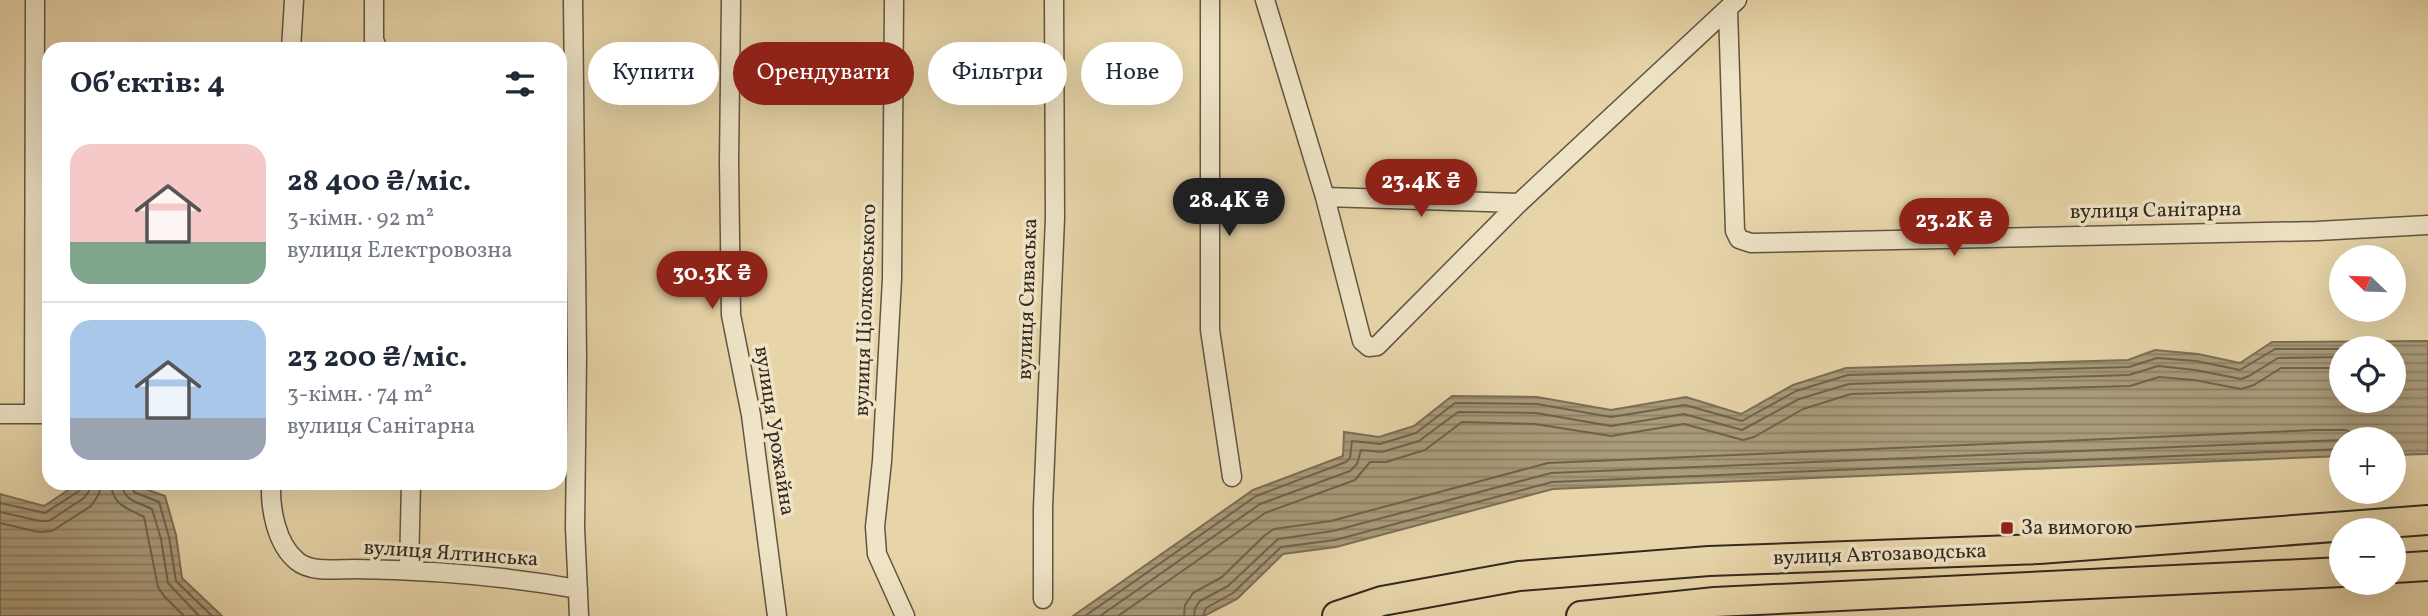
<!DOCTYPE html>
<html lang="uk">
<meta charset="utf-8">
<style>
:root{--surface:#fff;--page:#f2f2f3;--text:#1f2937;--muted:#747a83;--line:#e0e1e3;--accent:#8f2418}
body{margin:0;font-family:Vollkorn,serif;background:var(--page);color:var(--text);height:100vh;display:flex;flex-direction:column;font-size:26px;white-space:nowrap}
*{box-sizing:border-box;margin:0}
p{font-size:23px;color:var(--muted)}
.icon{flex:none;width:38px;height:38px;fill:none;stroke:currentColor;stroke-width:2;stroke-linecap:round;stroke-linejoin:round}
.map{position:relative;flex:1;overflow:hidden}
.sheet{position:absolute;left:42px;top:42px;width:525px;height:448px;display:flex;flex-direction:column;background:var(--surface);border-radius:21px;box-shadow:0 7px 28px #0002}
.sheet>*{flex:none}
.hud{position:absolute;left:588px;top:42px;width:665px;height:63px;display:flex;gap:14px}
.needle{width:46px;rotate:293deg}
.controls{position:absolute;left:2329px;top:245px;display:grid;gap:14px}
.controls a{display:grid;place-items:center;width:77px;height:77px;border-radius:50%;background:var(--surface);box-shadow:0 7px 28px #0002;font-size:35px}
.price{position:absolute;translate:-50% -60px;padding:0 16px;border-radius:24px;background:var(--accent);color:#fff;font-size:23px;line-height:46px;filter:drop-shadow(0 2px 4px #0008)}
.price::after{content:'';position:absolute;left:50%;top:42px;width:21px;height:16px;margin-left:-10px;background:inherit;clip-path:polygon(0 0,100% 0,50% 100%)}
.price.on{background:#222;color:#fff}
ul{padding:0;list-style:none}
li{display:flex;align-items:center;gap:21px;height:175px;padding:0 28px}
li+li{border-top:2px solid var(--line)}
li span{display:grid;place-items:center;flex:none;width:196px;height:140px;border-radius:21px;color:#555}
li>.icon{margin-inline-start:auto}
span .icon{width:84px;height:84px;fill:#fffc;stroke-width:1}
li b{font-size:30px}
h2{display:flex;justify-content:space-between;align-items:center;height:84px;padding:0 28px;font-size:30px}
.chip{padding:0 24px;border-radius:32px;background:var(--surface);box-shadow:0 7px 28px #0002;font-size:24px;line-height:63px}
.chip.on{background:var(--accent);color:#fff}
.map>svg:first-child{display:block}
.water{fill:url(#water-rules);stroke:#7b6e56;stroke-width:2;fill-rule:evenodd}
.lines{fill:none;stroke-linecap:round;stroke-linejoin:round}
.shore{stroke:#6f624d;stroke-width:2}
.street-casing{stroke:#615542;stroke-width:21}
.primary-casing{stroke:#342a20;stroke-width:32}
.street{stroke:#efe4c7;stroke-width:18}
.primary{stroke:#e7d5a9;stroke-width:28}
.poi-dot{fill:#8f2418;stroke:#efe4c7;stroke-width:2.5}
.labels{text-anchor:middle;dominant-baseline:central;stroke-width:7;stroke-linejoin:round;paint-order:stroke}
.street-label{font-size:21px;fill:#342a20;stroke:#efe4c7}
.poi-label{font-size:21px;fill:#342a20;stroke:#efe4c7;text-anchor:start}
</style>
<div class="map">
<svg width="2428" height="616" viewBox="0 0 2428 616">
<defs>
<pattern id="water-rules" width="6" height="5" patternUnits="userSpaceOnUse" patternTransform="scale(1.75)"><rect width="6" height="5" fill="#aa9b7a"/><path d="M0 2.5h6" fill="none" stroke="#8b7f64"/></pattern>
</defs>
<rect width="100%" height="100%" fill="#e7d5a9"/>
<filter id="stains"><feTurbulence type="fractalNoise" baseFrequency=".00286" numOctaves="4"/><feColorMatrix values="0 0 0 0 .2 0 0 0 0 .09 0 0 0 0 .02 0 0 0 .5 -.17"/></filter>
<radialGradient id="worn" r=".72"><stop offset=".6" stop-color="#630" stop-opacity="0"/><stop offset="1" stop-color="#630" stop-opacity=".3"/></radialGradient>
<path class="water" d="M2428 341V454L2394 455V439H2342L2341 456 1553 489 1336 547 1283 554 1237 599 1204 616H1073L1253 490 1343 456 1344 432 1379 437 1414 426 1452 396 1537 397 1611 410 1686 397 1741 414 1793 385 1846 368 2128 360 2155 350 2198 354 2240 363 2272 342ZM2342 348H2394V401H2342Z
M79 483H129L165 496 176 535 182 578 222 616H0V494L44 506Z"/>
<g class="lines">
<path class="shore" d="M111 483C112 505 127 508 144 517L158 587 164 596 184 616
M122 483C123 501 138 502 152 509L161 539 168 583 199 616
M131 483 134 492 159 502 169 537 176 581 212 616
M0 503 45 513 79 491 81 483
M0 512 40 521H49L84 498 89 491 90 483
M0 523 38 532 52 531 91 506 99 494 101 483
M1085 616 1256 496 1346 462 1350 458 1352 441 1380 444 1416 433 1455 403 1537 404 1611 417 1685 405 1742 421 1796 391 1848 375 2129 367 2157 358 2196 361 2240 370 2275 349H2342
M1100 616 1260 504 1350 471 1357 464 1361 450 1382 452 1419 441 1458 412 1536 413 1611 426 1684 414 1742 430 1799 399 1849 384 2129 375 2158 366 2195 370 2241 379 2249 376 2278 358 2342 357
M1118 616 1265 513 1355 480 1370 462H1386L1425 450 1462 422 1535 424 1611 436 1684 424 1743 440 1754 437 1803 409 1851 394 2130 386 2159 377 2194 380 2241 389 2254 385 2281 368H2342
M1184 616 1185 605 1193 593 1222 577 1265 535 1274 529 1331 521 1548 463 2316 430H2346L2361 439
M1194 616 1195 608 1200 601 1228 586 1278 539 1333 531 1551 473 2342 440
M1203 616 1206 608 1233 593 1281 547 1335 540 1552 482 2342 449"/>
<g class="street-casing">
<path id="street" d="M374 0V40L378 49
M573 0 577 357 575 528 579 616
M731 0 729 162 731 315 751 415 777 616
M894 0 892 279 882 461 875 527 877 554 905 616
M1210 0V330L1232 477
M1265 0 1325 197 1362 341 1369 347 1377 346 1519 203 1737 0
M1728 10 1735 231 1739 239 1751 243 2317 231 2428 225
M291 49 294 0
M1325 197 1519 203
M34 413 35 0
M0 414H49
M271 483C270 508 276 544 297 561 311 573 337 569 354 569 429 570 505 576 578 589
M409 569 411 483
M1043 599V508L1055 218 1054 0"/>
</g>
<g class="primary-casing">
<path id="primary" d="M2394 568 2428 566
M1337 616 1382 601 1519 576 1709 561 2039 549 2428 520
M1581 616 1715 602 2342 572"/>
</g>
<use href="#street" class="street"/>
<use href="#primary" class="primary"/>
</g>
<rect class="poi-dot" x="2000" y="521" width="14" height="14" rx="3.5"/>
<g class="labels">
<g class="street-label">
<text transform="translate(2156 211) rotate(-1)">вулиця Санітарна</text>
<text transform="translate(1028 299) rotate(-88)">вулиця Сиваська</text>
<text transform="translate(866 310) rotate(-88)">вулиця Ціолковського</text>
<text transform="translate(774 431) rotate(81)">вулиця Урожайна</text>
<text transform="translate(451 554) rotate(4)">вулиця Ялтинська</text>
<text transform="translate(1880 555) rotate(-2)">вулиця Автозаводська</text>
</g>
<g class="poi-label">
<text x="2021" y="528">За вимогою</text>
</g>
</g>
<rect width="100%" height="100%" filter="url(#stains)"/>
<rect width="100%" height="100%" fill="url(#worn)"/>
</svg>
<div class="controls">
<a><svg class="needle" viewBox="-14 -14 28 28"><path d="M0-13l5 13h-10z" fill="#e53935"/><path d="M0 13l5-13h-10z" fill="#747a83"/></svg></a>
<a><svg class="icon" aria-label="locate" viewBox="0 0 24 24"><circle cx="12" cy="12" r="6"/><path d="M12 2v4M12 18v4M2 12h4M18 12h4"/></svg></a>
<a>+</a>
<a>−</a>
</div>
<b class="price" style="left:1421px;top:219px">23.4K ₴</b>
<b class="price on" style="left:1229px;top:238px">28.4K ₴</b>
<b class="price" style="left:1954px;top:258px">23.2K ₴</b>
<b class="price" style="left:712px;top:311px">30.3K ₴</b>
<div class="hud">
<a class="chip">Купити</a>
<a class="chip on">Орендувати</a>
<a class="chip">Фільтри</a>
<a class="chip">Нове</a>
</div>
<section class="sheet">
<h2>Об’єктів: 4<svg class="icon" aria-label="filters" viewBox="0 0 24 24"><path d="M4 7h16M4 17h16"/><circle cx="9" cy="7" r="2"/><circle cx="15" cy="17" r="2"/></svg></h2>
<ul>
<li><span style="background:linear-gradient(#f6c9c9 70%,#7fa58c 0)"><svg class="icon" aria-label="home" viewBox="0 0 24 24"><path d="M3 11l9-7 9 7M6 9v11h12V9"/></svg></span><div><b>28 400 ₴/міс.</b><p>3-кімн. · 92 m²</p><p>вулиця Електровозна</p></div></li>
<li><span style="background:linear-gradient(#a9c7e8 70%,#9aa5b1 0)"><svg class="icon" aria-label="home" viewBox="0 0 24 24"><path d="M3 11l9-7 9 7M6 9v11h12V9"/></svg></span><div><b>23 200 ₴/міс.</b><p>3-кімн. · 74 m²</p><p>вулиця Санітарна</p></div></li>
</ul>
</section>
</div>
